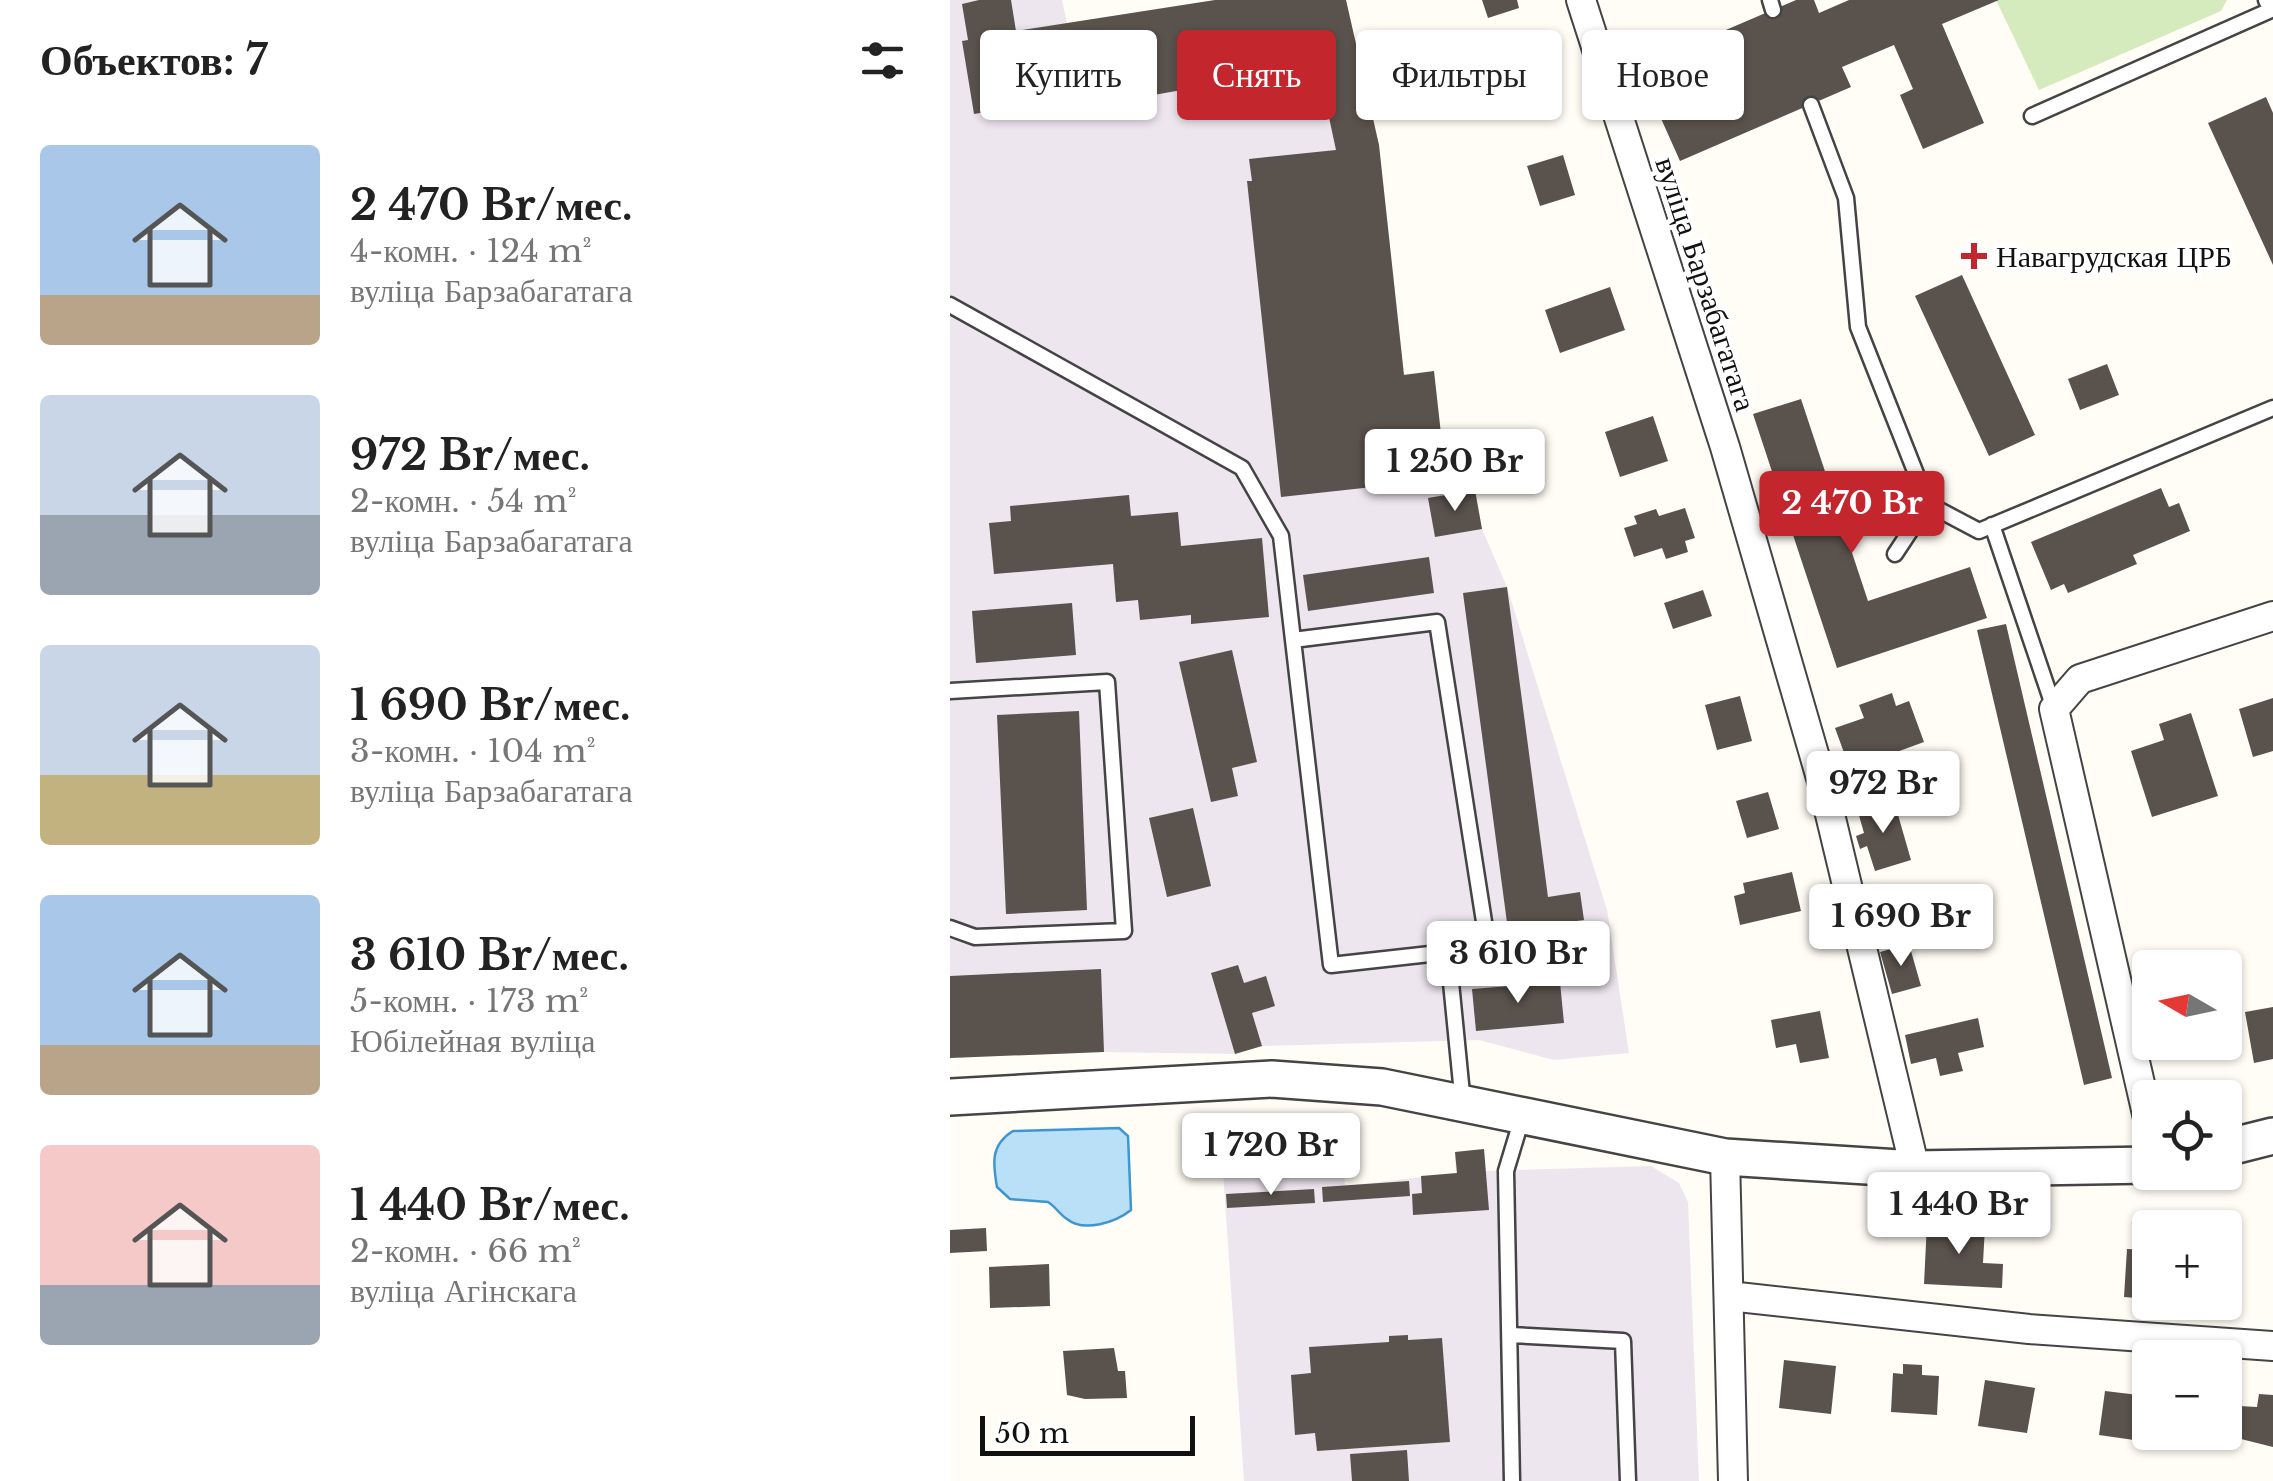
<!DOCTYPE html>
<html lang="ru">
<meta charset="utf-8">
<style>
:root{--surface:#fff;--page:#f2f2f2;--text:#222;--muted:#767676;--accent:#c4262e}
body{margin:0;font-family:"Libre Baskerville",serif;background:var(--page);color:var(--text);height:100vh;display:flex;flex-direction:column;font-size:38px;white-space:nowrap}
*{box-sizing:border-box;margin:0}
p{font-size:32px;color:var(--muted)}
.icon{flex:none;width:55px;height:55px;fill:none;stroke:currentColor;stroke-width:2;stroke-linecap:round;stroke-linejoin:round}
.map{position:relative;flex:1;overflow:hidden}
.panel{display:flex;flex-direction:column;background:var(--surface);width:950px}
.panel>*{flex:none}
.guide{position:absolute;left:30px;top:30px;width:950px;height:90px;display:flex;gap:20px}
.needle{width:65px;rotate:279deg}
.fabs{position:absolute;left:1182px;top:950px;display:grid;gap:20px}
.fabs a{display:grid;place-items:center;width:110px;height:110px;border-radius:10px;background:var(--surface);box-shadow:0 2px 8px #0004;font-size:50px}
.scale{position:absolute;left:30px;bottom:25px;width:215px;box-sizing:border-box;padding-left:10px;border:5px solid #111;border-top:0;font-size:28px;line-height:35px;white-space:nowrap;color:#111;-webkit-text-stroke:8px #fff;paint-order:stroke}
.price{position:absolute;translate:-50% -85px;padding:0 22px;border-radius:10px;background:#fff;color:#222;font-size:32px;line-height:65px;filter:drop-shadow(0 2px 5px #0008)}
.price::after{content:'';position:absolute;left:50%;top:60px;width:30px;height:22px;margin-left:-15px;background:inherit;clip-path:polygon(0 0,100% 0,50% 100%)}
.price.current{background:var(--accent);color:#fff}
ul{padding:0;list-style:none}
li{display:flex;align-items:center;gap:30px;height:250px;padding:0 40px}
li span{display:grid;place-items:center;flex:none;width:280px;height:200px;border-radius:10px;color:#555}
li>.icon{margin-inline-start:auto}
span .icon{width:120px;height:120px;fill:#fffc;stroke-width:1}
li b{font-size:42px}
h2{display:flex;justify-content:space-between;align-items:center;height:120px;padding:0 40px;font-size:42px}
.chip{padding:0 35px;border-radius:10px;background:var(--surface);box-shadow:0 2px 8px #0004;font-size:35px;line-height:90px}
.chip.current{background:var(--accent);color:#fff}
main{display:flex;flex:1;min-height:0}
.map>svg:first-child{display:block}
.industrial{fill:#eee6ef}
.green{fill:#d5ebbd}
.water{fill:#b9e0f7;stroke:#3f96cf;stroke-width:2.5}
.building{fill:#5a524d}
.lines{fill:none;stroke-linecap:round;stroke-linejoin:round}
.service-casing{stroke:#444;stroke-width:19}
.minor-casing{stroke:#444;stroke-width:32}
.tertiary-casing{stroke:#444;stroke-width:40}
.service{stroke:#fff;stroke-width:14}
.minor{stroke:#fff;stroke-width:28}
.tertiary{stroke:#fff;stroke-width:35}
.poi-dot{fill:#c4262e;stroke:#fff;stroke-width:4}
.labels{text-anchor:middle;dominant-baseline:central;stroke-width:10;stroke-linejoin:round;paint-order:stroke}
.poi-label{font-size:30px;fill:#111;stroke:#fff;text-anchor:start}
.street-label{font-size:30px;fill:#111;stroke:#fff}
</style>
<main>
<section class="panel">
<h2>Объектов: 7<svg class="icon" aria-label="filters" viewBox="0 0 24 24"><path d="M4 7h16M4 17h16"/><circle cx="9" cy="7" r="2"/><circle cx="15" cy="17" r="2"/></svg></h2>
<ul>
<li><span style="background:linear-gradient(#a9c7e8 75%,#b9a48a 0)"><svg class="icon" aria-label="home" viewBox="0 0 24 24"><path d="M3 11l9-7 9 7M6 9v11h12V9"/></svg></span><div><b>2 470 Br/мес.</b><p>4-комн. · 124 m²</p><p>вуліца Барзабагатага</p></div></li>
<li><span style="background:linear-gradient(#c9d6e8 60%,#9aa5b1 0)"><svg class="icon" aria-label="home" viewBox="0 0 24 24"><path d="M3 11l9-7 9 7M6 9v11h12V9"/></svg></span><div><b>972 Br/мес.</b><p>2-комн. · 54 m²</p><p>вуліца Барзабагатага</p></div></li>
<li><span style="background:linear-gradient(#c9d6e8 65%,#c2b280 0)"><svg class="icon" aria-label="home" viewBox="0 0 24 24"><path d="M3 11l9-7 9 7M6 9v11h12V9"/></svg></span><div><b>1 690 Br/мес.</b><p>3-комн. · 104 m²</p><p>вуліца Барзабагатага</p></div></li>
<li><span style="background:linear-gradient(#a9c7e8 75%,#b9a48a 0)"><svg class="icon" aria-label="home" viewBox="0 0 24 24"><path d="M3 11l9-7 9 7M6 9v11h12V9"/></svg></span><div><b>3 610 Br/мес.</b><p>5-комн. · 173 m²</p><p>Юбілейная вуліца</p></div></li>
<li><span style="background:linear-gradient(#f6c9c9 70%,#9aa5b1 0)"><svg class="icon" aria-label="home" viewBox="0 0 24 24"><path d="M3 11l9-7 9 7M6 9v11h12V9"/></svg></span><div><b>1 440 Br/мес.</b><p>2-комн. · 66 m²</p><p>вуліца Агінскага</p></div></li>
</ul>
</section>
<div class="map">
<svg width="1323" height="1481" viewBox="0 0 1323 1481">
<rect width="100%" height="100%" fill="#fffdf5"/>
<path class="industrial" d="M0 0H112L117 23 265 0H396L429 145 454 374 484 371 494 462 525 490 532 529 557 587 657 910 679 1053 604 1060 529 1040 312 1046 285 1054 154 1052 0 1058Z
M389 1118 395 1186 506 1173 505 1152 534 1149 536 1171 701 1166 729 1183 738 1202 749 1481H294L273 1171 254 1150 273 1127Z"/>
<path class="green" d="M1046 0H1277L1271 11 1089 90Z"/>
<path class="water" d="M169 1128 178 1136 181 1210C166 1222 134 1233 117 1219 109 1214 106 1207 98 1202L60 1199 47 1187C43 1164 40 1145 63 1131Z"/>
<path class="building" d="M29 0H61L66 31 265 0H396L429 145 454 375 484 371 496 479 331 497 297 181H302L299 159 386 150 368 66 198 96 194 85 24 114 12 41 18 40 12 4Z
M532 0H567L569 8 538 18Z
M846 0H864L869 13 899 0H1049L992 24 1034 123 973 149 950 95 963 89 944 45 892 67 901 87 730 161 709 114 726 107 706 60Z
M584 62 597 97 567 108 555 72Z
M1316 97 1323 113V265L1258 123Z
M613 155 625 195 590 206 577 166Z
M1012 275 1085 435 1039 456 965 296Z
M660 287 675 330 610 353 595 310Z
M1157 364 1169 395 1130 410 1118 379Z
M851 399 918 601 1020 567 1037 618 887 668 803 414Z
M703 416 718 461 670 477 655 432Z
M1211 488 1219 507 1229 503 1240 531 1183 555 1187 564 1118 593 1114 584 1101 590 1081 542Z
M525 490 532 529 485 537 478 498Z
M179 495 181 516 228 512 231 546 312 538 319 617 241 624V615L190 620 188 600 166 602 163 564 44 574 39 523 61 521 60 506Z
M735 508 745 538 735 541 738 552 716 559 712 548 684 557 674 528 687 524 684 516 706 509 709 516Z
M479 557 484 593 358 611 353 575Z
M557 587 598 897 630 892 634 920 558 930 513 593Z
M753 590 762 616 723 629 714 603Z
M122 603 126 655 26 663 22 611Z
M1056 624 1162 1078 1134 1085 1027 630Z
M282 650 307 762 282 768 288 796 261 802 229 662Z
M942 693 946 706 959 701 974 742 900 769 885 728 914 718 909 705Z
M790 696 802 741 767 750 755 705Z
M1323 698V751L1303 757 1289 709Z
M129 711 137 910 56 914 47 715Z
M1241 713 1268 796 1202 817 1181 751 1214 740 1209 724Z
M818 792 829 829 797 838 786 801Z
M944 801 961 860 925 871 917 846 910 849 906 836 914 833 908 812Z
M243 808 261 886 217 897 199 818Z
M842 872 851 911 790 925 784 896 795 893 793 883Z
M959 944 971 986 942 994 930 952Z
M288 965 294 983 316 976 325 1006 302 1013 312 1046 285 1054 261 973Z
M151 969 154 1052 0 1058V976Z
M610 982 614 1023 526 1031 522 989Z
M1323 1007V1059L1304 1063 1295 1012Z
M870 1011 879 1058 850 1063 846 1044 826 1048 821 1020Z
M1028 1018 1034 1047 1008 1053 1013 1071 990 1076 986 1058 961 1064 955 1035Z
M534 1149 539 1210 463 1215 462 1194 472 1193 471 1176 507 1173 505 1152Z
M459 1181 460 1196 373 1202 372 1187Z
M364 1189 365 1203 277 1208 276 1194Z
M977 1223 1035 1226 1033 1263 1053 1264 1052 1288 974 1284Z
M36 1228 37 1251 0 1253V1230Z
M1177 1249 1200 1250V1299L1174 1297Z
M99 1264 100 1306 40 1308 39 1267Z
M458 1335V1340L492 1338 500 1442 367 1451 365 1433 345 1435 341 1375 361 1373 359 1347 439 1342V1336Z
M164 1348 168 1371H175L177 1398 135 1399 117 1395 113 1351Z
M834 1360 886 1366 881 1414 829 1408Z
M953 1364 972 1365V1375L989 1376 987 1415 941 1412 943 1373 953 1374Z
M1035 1380 1085 1388 1077 1433 1028 1426Z
M1155 1391 1197 1396 1191 1441 1149 1435Z
M1309 1394 1323 1395V1447L1287 1438 1289 1406 1307 1407Z
M457 1450 459 1481H402L400 1454Z"/>
<g class="lines">
<g class="service-casing">
<path id="service" d="M820 0 823 10
M861 105 896 198 908 327 978 504 945 554
M1082 116 1321 10 1316 0
M0 305 292 468 331 536 343 640
M978 504 1029 531 1323 408
M1042 525 1104 708
M0 691 157 682 174 931 25 937 0 928
M498 952 381 965 343 640 487 622 538 947 498 952 513 1104
M561 1335 673 1341 678 1481
M562 1481 556 1171 572 1118"/>
</g>
<g class="minor-casing">
<path id="minor" d="M631 0 775 447 873 785 965 1169
M1200 1127 1104 709 1130 679 1323 616
M775 1157 783 1481
M779 1296 1079 1329 1323 1346"/>
</g>
<g class="tertiary-casing">
<path id="tertiary" d="M0 1097 322 1079 432 1087 775 1157 965 1169 1200 1165
M1275 1148 1323 1136"/>
</g>
<use href="#service" class="service"/>
<use href="#minor" class="minor"/>
<use href="#tertiary" class="tertiary"/>
</g>
<path class="poi-dot" d="M1019 241h10v10h10v10h-10v10h-10v-10h-10v-10h10z"/>
<g class="labels">
<g class="poi-label">
<text x="1046" y="256">Навагрудская ЦРБ</text>
</g>
<g class="street-label">
<text transform="translate(756 284) rotate(72)">вуліца Барзабагатага</text>
</g>
</g>
</svg>
<div class="fabs">
<a><svg class="needle" viewBox="-14 -14 28 28"><path d="M0-13l5 13h-10z" fill="#e53935"/><path d="M0 13l5-13h-10z" fill="#767676"/></svg></a>
<a><svg class="icon" aria-label="locate" viewBox="0 0 24 24"><circle cx="12" cy="12" r="6"/><path d="M12 2v4M12 18v4M2 12h4M18 12h4"/></svg></a>
<a>+</a>
<a>−</a>
</div>
<div class="scale">50 m</div>
<b class="price" style="left:505px;top:514px">1 250 Br</b>
<b class="price current" style="left:902px;top:556px">2 470 Br</b>
<b class="price" style="left:933px;top:836px">972 Br</b>
<b class="price" style="left:951px;top:969px">1 690 Br</b>
<b class="price" style="left:568px;top:1006px">3 610 Br</b>
<b class="price" style="left:321px;top:1198px">1 720 Br</b>
<b class="price" style="left:1009px;top:1257px">1 440 Br</b>
<div class="guide">
<a class="chip">Купить</a>
<a class="chip current">Снять</a>
<a class="chip">Фильтры</a>
<a class="chip">Новое</a>
</div>
</div>
</main>
